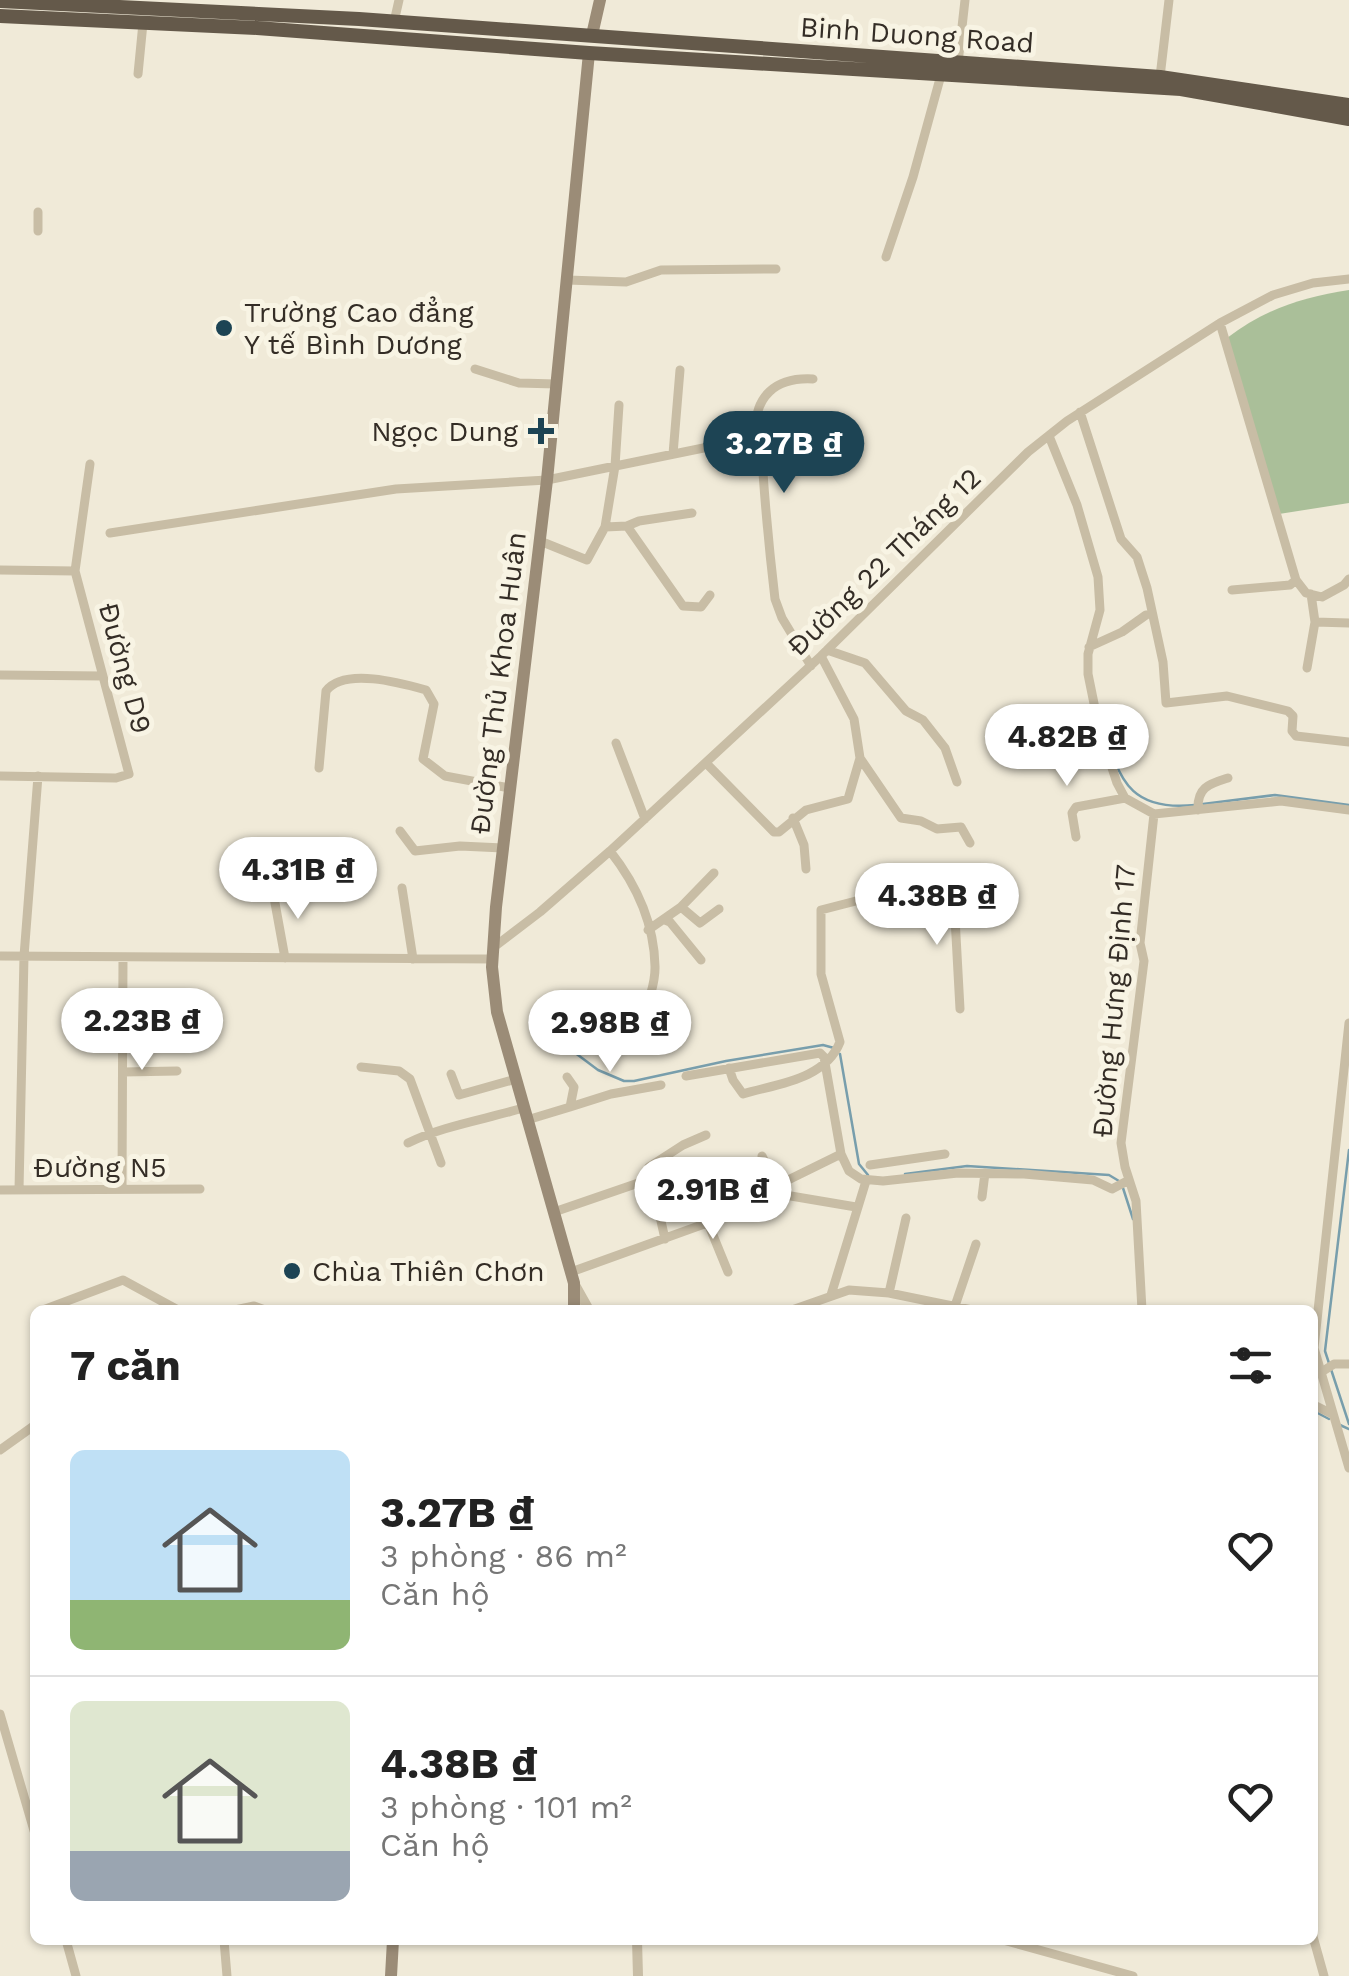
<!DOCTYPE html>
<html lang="vi">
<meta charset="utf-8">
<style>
:root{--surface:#fff;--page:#f6f6f6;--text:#222;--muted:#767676;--line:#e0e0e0;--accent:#1d4454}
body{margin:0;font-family:"Work Sans",sans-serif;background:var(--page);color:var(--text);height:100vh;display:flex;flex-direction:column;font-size:38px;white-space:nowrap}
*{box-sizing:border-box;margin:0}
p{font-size:32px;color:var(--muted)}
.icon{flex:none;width:55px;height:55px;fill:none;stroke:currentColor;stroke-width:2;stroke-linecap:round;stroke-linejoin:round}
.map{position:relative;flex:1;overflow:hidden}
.side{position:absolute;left:30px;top:1305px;width:1288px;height:640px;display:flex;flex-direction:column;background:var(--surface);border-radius:15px;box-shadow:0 2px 8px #0004}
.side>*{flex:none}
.price{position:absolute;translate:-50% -85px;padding:0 22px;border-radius:35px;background:#fff;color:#222;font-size:32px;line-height:65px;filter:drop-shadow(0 2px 5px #0008)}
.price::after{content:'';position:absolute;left:50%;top:60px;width:30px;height:22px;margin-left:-15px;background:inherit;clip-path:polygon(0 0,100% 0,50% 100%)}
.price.active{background:var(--accent);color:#fff}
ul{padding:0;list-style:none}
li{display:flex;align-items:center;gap:30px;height:250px;padding:0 40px}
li+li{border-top:2px solid var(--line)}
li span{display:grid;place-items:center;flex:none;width:280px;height:200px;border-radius:15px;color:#555}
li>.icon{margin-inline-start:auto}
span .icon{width:120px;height:120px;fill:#fffc;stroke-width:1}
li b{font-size:42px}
h2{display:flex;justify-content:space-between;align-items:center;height:120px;padding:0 40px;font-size:42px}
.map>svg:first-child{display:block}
.green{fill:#aabf99}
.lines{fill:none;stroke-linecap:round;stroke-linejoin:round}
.stream{stroke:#789eac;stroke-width:2.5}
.minor{stroke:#c8bda5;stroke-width:9}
.tertiary{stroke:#c8bda5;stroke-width:10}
.secondary{stroke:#9b8c77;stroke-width:12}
.trunk{stroke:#64594a;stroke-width:14}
.poi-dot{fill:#1d4454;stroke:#f8f4e4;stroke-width:4}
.labels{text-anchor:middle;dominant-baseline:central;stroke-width:10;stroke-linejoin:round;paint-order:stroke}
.street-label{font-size:28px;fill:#342d26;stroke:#f8f4e4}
.poi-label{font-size:28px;fill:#342d26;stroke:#f8f4e4;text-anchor:start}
</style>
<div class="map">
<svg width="1349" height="1976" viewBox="0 0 1349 1976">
<rect width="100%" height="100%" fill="#f0ead8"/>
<path class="green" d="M1349 290V503L1279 514 1227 338C1265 309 1303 297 1349 290Z"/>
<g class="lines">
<path class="stream" d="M1106 731C1118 786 1137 811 1195 805
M1203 804 1275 795 1349 805
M558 1040 598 1070 624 1081H634L726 1061 823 1045 834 1048
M840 1054 859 1164 868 1175
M1349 1150 1325 1351 1349 1424
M905 1174 967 1166 1109 1175 1119 1181
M1123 1188 1133 1219
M1312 1410 1329 1419
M1340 1425 1349 1429"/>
<path class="minor" d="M394 22 399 0
M958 63 965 0
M138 74 143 23
M1160 77 1169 0
M38 231V212
M886 257 913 177 941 75
M567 280 626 282 661 270 776 269
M1220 323 1296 580 1290 585 1232 590
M475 369 519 383 556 384
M1080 412 1121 539 1137 557 1147 588 1163 662 1166 703 1227 696 1288 711 1293 716 1292 731 1296 736 1349 742
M1049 436 1077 505 1098 577 1100 610 1088 654V674L1099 728 1117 783 1125 798 1154 814 1281 801 1349 810
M673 454 680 370
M627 526 639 521 692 513
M605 527 615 466 619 405
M110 533 396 489 547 480 718 445
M540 541 587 560 605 527 627 526 683 606 701 607 710 595
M0 570 75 571
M1296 580 1306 593 1322 597 1344 585 1349 579
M1311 594 1315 622 1349 623
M1089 647 1122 632 1146 615
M827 650 865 663 906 711 923 720 945 748 957 782
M811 666 782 618 775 599C770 557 766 515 763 473 763 460 757 448 756 435 753 396 776 377 813 379
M1307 668 1315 622
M0 675 103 676
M616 743 645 819
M860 758 901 818 921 821 937 829 961 827 970 843
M706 763 774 832H779L806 810 848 799 860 758 854 719 821 656
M319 768 326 691C344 667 401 683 426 690L434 704 423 759 445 776 510 788
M0 776 116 778 129 774 75 571 90 464
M1198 810C1197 787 1209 784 1228 778
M793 818 804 845 806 869
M400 831 415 851 460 846 503 848
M1076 837 1072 813 1076 807 1125 798
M610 851C636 884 654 922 655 966 656 993 640 1005 652 1034
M402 888 413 959
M273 892 285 958
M681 907 700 923 719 909
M665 920 670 922 701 960
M648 930 681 907 714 873
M494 947 540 912 610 851 821 656 1028 452 1067 421 1220 323 1273 295 1313 283 1349 279
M0 956 493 959
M361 1067 399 1071 410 1079 441 1163
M729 1068 733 1080 743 1094C776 1084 825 1080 840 1042L821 974V910L918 885 953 881 960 1009
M123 1072 177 1071
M451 1074 459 1095 516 1079
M686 1076 820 1053 824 1057 841 1154 849 1171 861 1179 883 1181 958 1173 1024 1174 1093 1180 1112 1189 1129 1180
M570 1107 611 1094 661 1085
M527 1120 570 1107 574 1087 567 1077
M408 1143C442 1126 487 1119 523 1108
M762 1156 777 1188
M870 1165 945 1154
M122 1189 123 957
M0 1190 200 1189
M19 1190 24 956 38 776
M982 1197 985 1173
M778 1198 777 1188 784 1182 841 1154
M554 1212 650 1179
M708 1223 728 1272
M665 1239 649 1167 683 1145 706 1135
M571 1272 785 1195 856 1207
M889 1293 906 1218
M831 1295 866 1181
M955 1306 976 1244
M43 1310 123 1280 178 1310
M235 1310 254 1306 265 1310
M792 1310 849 1290 889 1293 972 1310
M1142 1310 1136 1201 1125 1167 1121 1143 1144 961 1140 943 1154 814
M35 1319V1335
M1320 1373 1334 1364H1349
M1312 1404 1332 1414
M0 1450 35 1425
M1349 1468 1314 1348 1349 1023
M0 1714 35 1834
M1312 1933 1324 1976
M66 1940 76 1976
M224 1940 227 1976
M1003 1940 1133 1976"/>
<path class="tertiary" d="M575 1285 589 1310
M637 1940 638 1976"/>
<path class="secondary" d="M592 35 600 0
M574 1310V1283L497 1012 492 967 496 907 547 480 589 53
M391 1976 393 1940"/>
<path class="trunk" d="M0 1 359 19 1160 77 1349 105
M0 16 257 28 589 53 1181 89 1349 119"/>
</g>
<g class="poi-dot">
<circle cx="224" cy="328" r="10"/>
<path d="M536 416h10v10h10v10h-10v10h-10v-10h-10v-10h10z"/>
<circle cx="292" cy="1271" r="10"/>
</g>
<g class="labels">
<g class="street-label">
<text transform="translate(917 35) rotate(4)">Binh Duong Road</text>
<text transform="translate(884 562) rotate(-44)">Đường 22 Tháng 12</text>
<text transform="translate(125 668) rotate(75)">Đường D9</text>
<text transform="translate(498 683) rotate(-83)">Đường Thủ Khoa Huân</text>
<text transform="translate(1114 1001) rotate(-85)">Đường Hưng Định 17</text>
<text x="100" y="1167">Đường N5</text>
</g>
<g class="poi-label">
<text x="244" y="312">Trường Cao đẳng<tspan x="244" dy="32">Y tế Bình Dương</tspan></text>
<text x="518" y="431" text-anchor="end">Ngọc Dung</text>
<text x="312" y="1271">Chùa Thiên Chơn</text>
</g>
</g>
</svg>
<b class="price active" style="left:784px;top:496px">3.27B ₫</b>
<b class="price" style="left:1067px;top:789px">4.82B ₫</b>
<b class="price" style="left:298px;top:922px">4.31B ₫</b>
<b class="price" style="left:937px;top:948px">4.38B ₫</b>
<b class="price" style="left:142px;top:1073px">2.23B ₫</b>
<b class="price" style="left:610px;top:1075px">2.98B ₫</b>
<b class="price" style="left:713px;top:1242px">2.91B ₫</b>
<section class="side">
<h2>7 căn<svg class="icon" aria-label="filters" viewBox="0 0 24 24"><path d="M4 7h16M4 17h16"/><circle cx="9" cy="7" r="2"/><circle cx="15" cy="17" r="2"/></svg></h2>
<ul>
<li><span style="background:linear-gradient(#bfe0f5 75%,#8fb573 0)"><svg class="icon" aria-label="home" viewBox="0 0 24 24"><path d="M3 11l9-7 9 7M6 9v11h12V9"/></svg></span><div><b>3.27B ₫</b><p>3 phòng · 86 m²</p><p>Căn hộ</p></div><svg class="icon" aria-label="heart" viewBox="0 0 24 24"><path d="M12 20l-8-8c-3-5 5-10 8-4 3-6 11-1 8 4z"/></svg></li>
<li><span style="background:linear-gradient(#dfe7d0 75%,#9aa5b1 0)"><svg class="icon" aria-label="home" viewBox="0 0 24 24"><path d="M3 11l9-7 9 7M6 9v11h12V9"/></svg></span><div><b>4.38B ₫</b><p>3 phòng · 101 m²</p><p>Căn hộ</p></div><svg class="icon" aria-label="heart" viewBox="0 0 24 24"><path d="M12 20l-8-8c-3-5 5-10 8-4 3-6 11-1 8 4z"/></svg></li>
</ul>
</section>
</div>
